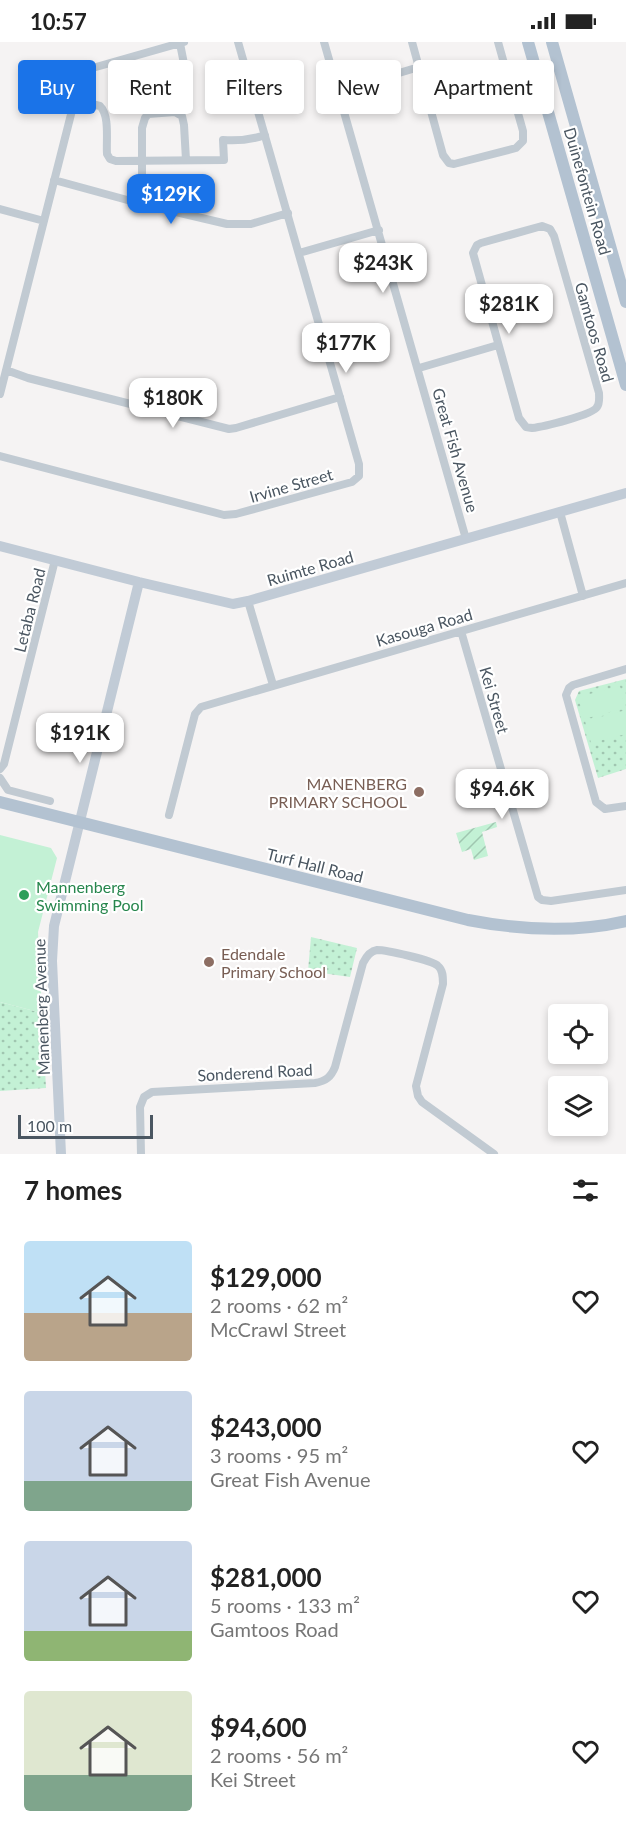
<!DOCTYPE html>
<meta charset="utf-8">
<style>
:root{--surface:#fff;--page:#f6f6f6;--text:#222;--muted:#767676;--accent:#1a73e8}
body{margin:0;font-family:Lato,sans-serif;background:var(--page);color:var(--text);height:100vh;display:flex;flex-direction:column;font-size:22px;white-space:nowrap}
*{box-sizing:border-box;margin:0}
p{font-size:20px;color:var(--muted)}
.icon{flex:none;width:33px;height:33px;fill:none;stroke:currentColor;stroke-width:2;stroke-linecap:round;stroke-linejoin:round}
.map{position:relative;height:1112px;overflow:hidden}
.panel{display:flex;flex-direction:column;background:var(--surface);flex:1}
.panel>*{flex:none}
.guide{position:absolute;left:18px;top:18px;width:591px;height:54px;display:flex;gap:12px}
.tools{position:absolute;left:548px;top:962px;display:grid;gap:12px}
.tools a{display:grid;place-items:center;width:60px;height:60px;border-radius:6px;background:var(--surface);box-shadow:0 3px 9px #0003;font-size:30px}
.scale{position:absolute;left:18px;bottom:15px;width:135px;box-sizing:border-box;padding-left:6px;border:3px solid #4a5661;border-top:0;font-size:16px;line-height:21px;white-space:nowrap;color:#4a5661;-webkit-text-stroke:4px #fff;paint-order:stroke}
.price{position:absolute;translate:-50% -51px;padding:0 14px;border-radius:12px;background:#fff;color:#222;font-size:20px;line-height:39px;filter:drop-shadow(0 2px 3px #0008)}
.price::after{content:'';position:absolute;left:50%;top:36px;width:18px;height:14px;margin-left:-9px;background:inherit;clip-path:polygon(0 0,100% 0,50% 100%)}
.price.on{background:var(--accent);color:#fff}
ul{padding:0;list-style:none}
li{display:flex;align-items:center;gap:18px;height:150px;padding:0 24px}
li span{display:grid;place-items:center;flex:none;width:168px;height:120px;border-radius:6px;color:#555}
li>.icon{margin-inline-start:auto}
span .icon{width:72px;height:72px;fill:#fffc;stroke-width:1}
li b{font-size:26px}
h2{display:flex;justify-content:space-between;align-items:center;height:72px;padding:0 24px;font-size:26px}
.chip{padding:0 21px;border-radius:6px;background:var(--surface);box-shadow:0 3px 9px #0003;font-size:21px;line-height:54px}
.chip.on{background:var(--accent);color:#fff}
.status{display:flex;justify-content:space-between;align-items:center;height:42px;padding:0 30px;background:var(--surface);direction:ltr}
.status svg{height:16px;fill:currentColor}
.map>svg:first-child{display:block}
.park{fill:url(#park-dots)}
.garden{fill:url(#garden-furrows)}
.pitch{fill:#c3f1d5}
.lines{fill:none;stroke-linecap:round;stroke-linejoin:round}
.street{stroke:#c1cad2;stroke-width:8}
.secondary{stroke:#c1cbd6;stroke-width:10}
.primary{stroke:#b3c2d1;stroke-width:12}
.education-dot{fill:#8d6e63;stroke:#fff;stroke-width:2}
.leisure-dot{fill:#2e9e5b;stroke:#fff;stroke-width:2}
.labels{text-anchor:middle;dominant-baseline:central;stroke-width:4.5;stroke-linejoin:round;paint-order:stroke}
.street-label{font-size:16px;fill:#4a5661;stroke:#fff}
.education-label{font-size:16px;fill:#785e54;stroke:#fff;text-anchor:end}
.leisure-label{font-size:16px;fill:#27864d;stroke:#fff;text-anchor:start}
</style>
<div class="status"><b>10:57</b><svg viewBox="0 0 49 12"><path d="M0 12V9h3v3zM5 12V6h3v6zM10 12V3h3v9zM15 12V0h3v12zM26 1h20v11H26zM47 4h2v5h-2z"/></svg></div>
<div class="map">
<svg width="626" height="1112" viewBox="0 0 626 1112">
<defs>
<pattern id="park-dots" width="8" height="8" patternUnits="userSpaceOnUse" patternTransform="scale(1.5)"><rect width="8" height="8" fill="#c3f1d5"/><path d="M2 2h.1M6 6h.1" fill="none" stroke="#a0c6b0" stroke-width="1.8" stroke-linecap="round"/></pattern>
<pattern id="garden-furrows" width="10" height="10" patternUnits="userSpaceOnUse" patternTransform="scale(1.5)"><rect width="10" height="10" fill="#c3f1d5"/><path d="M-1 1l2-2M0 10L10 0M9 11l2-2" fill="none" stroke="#a0c6b0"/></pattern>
</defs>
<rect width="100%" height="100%" fill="#f5f3f3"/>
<path class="park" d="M626 637V727L598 736 575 658 579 649Z
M311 895 357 906 350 935 308 929Z
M0 960 42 971 46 1046 0 1049Z"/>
<path class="garden" d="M496 780 497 785 482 790 488 814 474 818 471 807 462 810 456 791Z"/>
<path class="pitch" d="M620 644 625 666 584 677 578 655Z
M626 668V692L591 701 585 679Z
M0 793 51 806 57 816 38 890 42 971 0 960Z"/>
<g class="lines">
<path class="street" d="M324 0 466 497
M412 0 443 113 449 121 454 122 516 106 523 99V89L498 0
M180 1C184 25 193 50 180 71
M339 49 419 25
M75 58 100 64C110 74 106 98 107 112L110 117 116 119 224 118 223 98C238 99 251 98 265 93
M54 138 142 162 227 182H251L288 171
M142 162V86L145 76 148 72 175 70 182 74 184 83 186 118
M0 167 44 179
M542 184 550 187 554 194 599 351C599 355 600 361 597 365 593 373 542 385 532 386L526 385 519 376 473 211 477 203 481 201Z
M299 211 379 188
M419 326 498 303
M6 328 28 336 229 387 236 386 340 355
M0 352 81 33 89 27 184 0
M0 414 224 473 236 472 352 440 359 434V422L238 0
M560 470 583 554
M248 559 273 643
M461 589 538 855 542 858 551 859 626 848
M626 627 573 643 569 646 566 653 596 760 605 767 626 764
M0 727 4 722 55 518
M0 736 8 748 50 759
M169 773 195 672 201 665 626 541
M141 1112 140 1065 144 1055 152 1050 315 1041C326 1039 331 1035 335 1025L363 921C366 915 370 909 377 908 386 908 432 918 438 924 443 928 443 935 443 942L416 1044 418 1054 422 1060 494 1112"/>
<path class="secondary" d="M0 504 139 540 233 562 248 559 626 451
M61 1112 52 919 54 884 139 540"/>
<path class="primary" d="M528 0 626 343
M552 0 626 260
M0 760 468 878C520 888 574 891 626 879"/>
</g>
<g class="education-dot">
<circle cx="419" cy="750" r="6"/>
<circle cx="209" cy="920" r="6"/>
</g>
<circle class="leisure-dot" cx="24" cy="853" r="6"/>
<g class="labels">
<g class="street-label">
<text transform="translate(588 149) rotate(74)">Duinefontein Road</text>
<text transform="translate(595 290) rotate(74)">Gamtoos Road</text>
<text transform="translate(456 408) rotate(74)">Great Fish Avenue</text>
<text transform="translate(291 443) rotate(-16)">Irvine Street</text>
<text transform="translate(310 526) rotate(-16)">Ruimte Road</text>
<text transform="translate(29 568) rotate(-76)">Letaba Road</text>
<text transform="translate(424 585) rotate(-16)">Kasouga Road</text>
<text transform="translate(495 658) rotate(74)">Kei Street</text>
<text transform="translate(315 823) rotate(14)">Turf Hall Road</text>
<text transform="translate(41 965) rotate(-92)">Manenberg Avenue</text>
<text transform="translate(255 1030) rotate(-3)">Sonderend Road</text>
</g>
<g class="education-label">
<text x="407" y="741">MANENBERG<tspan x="407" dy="18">PRIMARY SCHOOL</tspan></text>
<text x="221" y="911" text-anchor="start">Edendale<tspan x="221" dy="18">Primary School</tspan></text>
</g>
<g class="leisure-label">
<text x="36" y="844">Mannenberg<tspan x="36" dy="18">Swimming Pool</tspan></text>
</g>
</g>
</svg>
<div class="tools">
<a><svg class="icon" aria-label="locate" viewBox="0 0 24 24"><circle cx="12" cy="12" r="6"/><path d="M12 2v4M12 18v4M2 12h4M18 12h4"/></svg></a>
<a><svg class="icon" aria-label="layers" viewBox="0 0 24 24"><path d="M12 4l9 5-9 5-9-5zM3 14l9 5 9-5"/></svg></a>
</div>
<div class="scale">100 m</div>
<b class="price on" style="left:171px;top:183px">$129K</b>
<b class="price" style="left:383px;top:252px">$243K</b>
<b class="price" style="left:509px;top:293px">$281K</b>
<b class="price" style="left:346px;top:332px">$177K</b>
<b class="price" style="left:173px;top:387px">$180K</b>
<b class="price" style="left:80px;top:722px">$191K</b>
<b class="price" style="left:502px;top:778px">$94.6K</b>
<div class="guide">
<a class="chip on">Buy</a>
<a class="chip">Rent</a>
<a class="chip">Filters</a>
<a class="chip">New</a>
<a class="chip">Apartment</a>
</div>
</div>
<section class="panel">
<h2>7 homes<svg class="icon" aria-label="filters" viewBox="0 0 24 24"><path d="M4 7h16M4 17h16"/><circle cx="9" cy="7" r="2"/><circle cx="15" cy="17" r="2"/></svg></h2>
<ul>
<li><span style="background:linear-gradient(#bfe0f5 60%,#b9a48a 0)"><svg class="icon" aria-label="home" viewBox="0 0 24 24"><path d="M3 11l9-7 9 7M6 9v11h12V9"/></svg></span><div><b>$129,000</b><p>2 rooms · 62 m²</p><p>McCrawl Street</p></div><svg class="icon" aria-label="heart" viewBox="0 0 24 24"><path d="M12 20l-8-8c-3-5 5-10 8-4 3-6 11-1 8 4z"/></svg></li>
<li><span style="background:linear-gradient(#c9d6e8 75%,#7fa58c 0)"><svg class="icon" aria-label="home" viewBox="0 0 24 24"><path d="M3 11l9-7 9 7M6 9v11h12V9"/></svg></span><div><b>$243,000</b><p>3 rooms · 95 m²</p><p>Great Fish Avenue</p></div><svg class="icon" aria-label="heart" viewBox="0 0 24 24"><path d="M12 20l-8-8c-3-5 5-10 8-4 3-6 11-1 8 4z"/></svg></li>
<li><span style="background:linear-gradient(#c9d6e8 75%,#8fb573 0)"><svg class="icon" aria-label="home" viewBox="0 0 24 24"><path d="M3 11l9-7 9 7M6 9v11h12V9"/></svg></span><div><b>$281,000</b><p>5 rooms · 133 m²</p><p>Gamtoos Road</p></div><svg class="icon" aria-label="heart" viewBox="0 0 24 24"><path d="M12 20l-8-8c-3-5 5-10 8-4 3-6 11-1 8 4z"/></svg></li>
<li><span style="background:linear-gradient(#dfe7d0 70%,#7fa58c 0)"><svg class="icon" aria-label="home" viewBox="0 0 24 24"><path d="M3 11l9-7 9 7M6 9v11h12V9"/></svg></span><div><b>$94,600</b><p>2 rooms · 56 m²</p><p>Kei Street</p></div><svg class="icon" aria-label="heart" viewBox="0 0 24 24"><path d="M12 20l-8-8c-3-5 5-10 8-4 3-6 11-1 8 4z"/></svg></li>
</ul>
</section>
